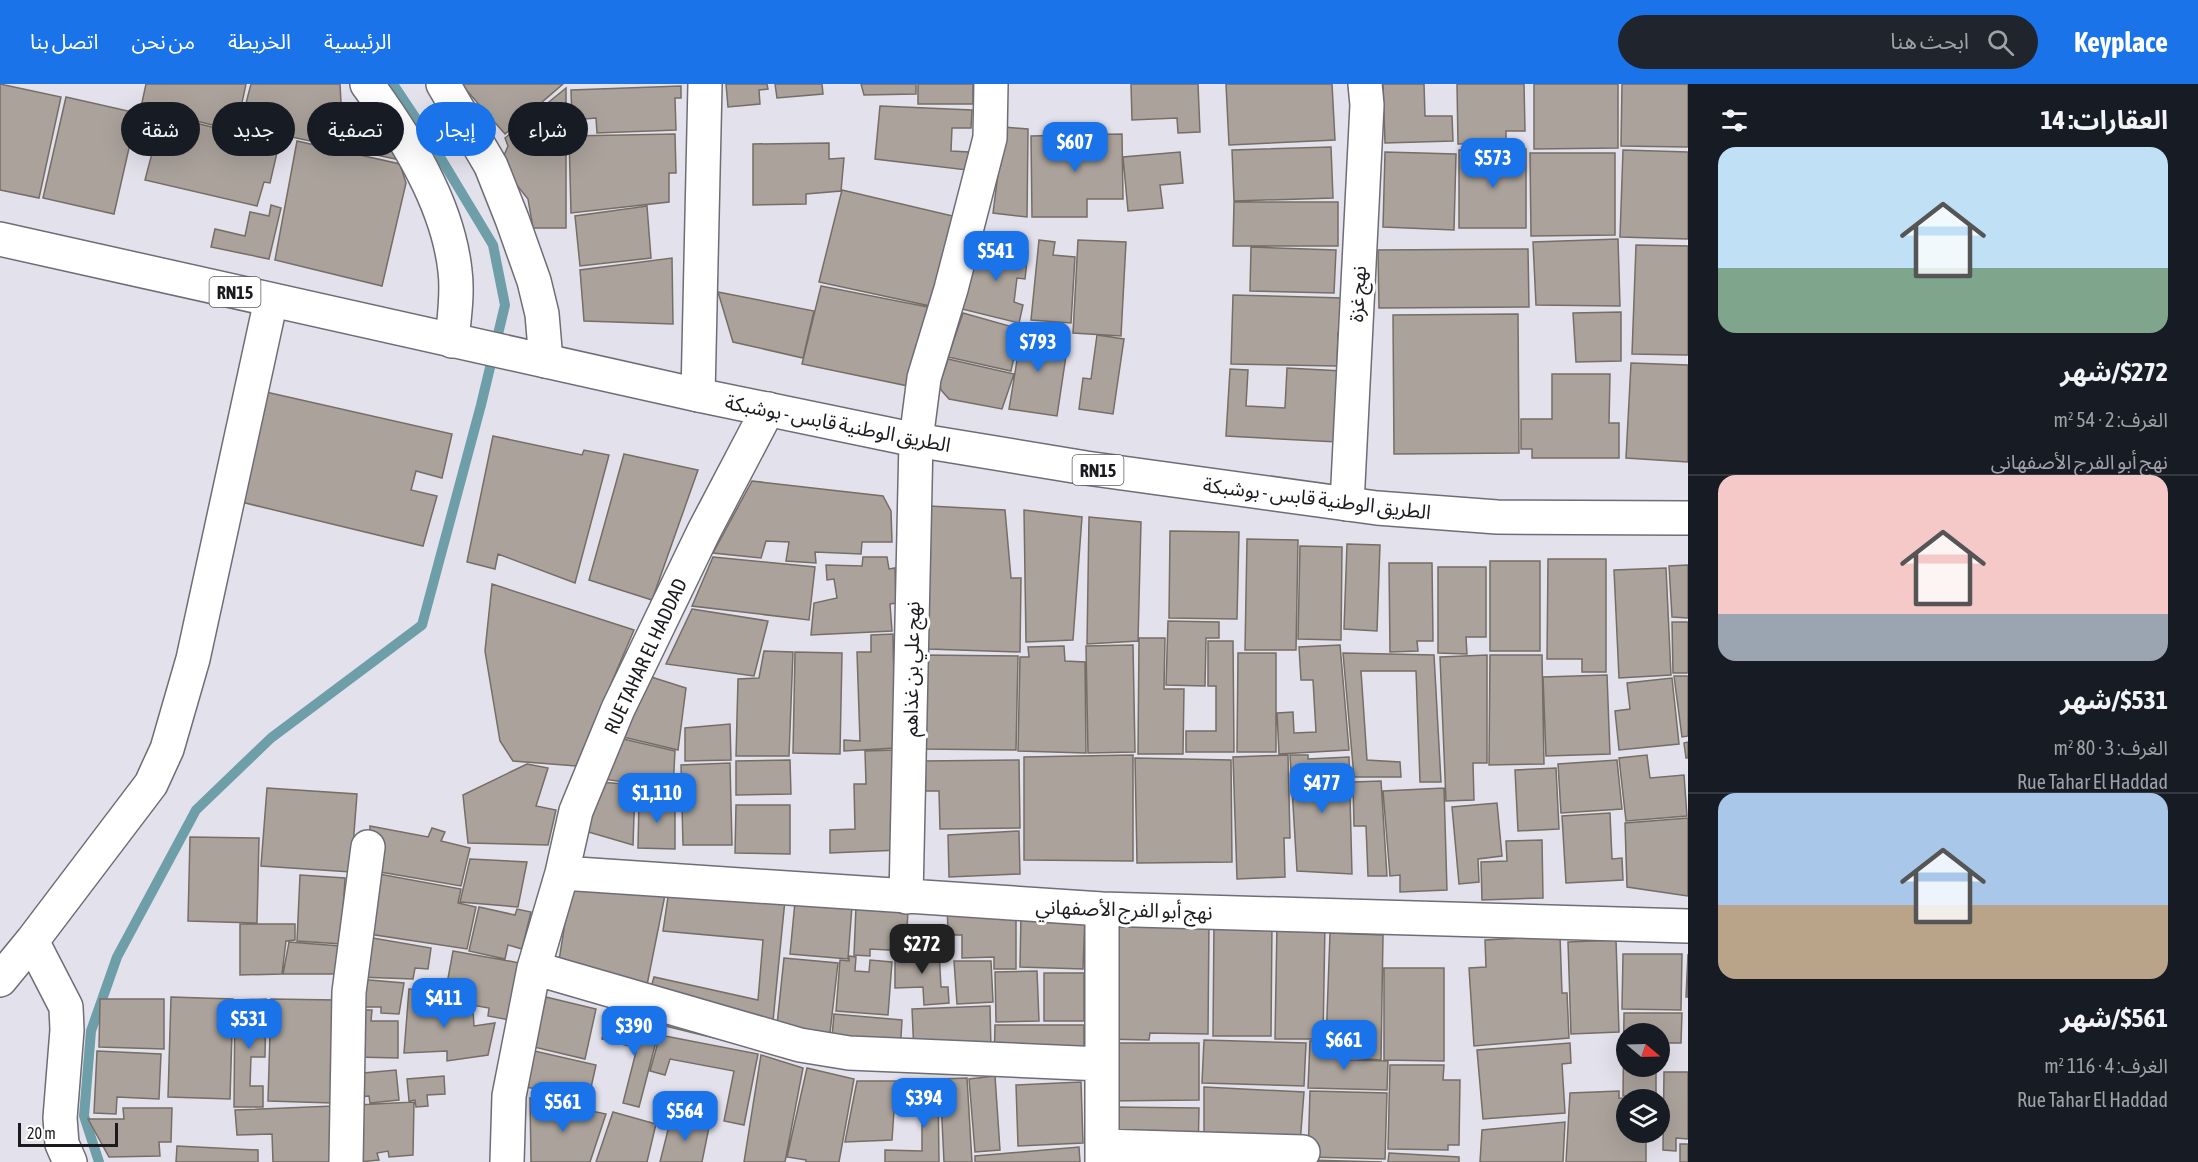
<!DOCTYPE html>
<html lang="ar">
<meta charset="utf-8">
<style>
:root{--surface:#171b24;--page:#20242c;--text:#f1f3f6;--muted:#9ea1a6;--line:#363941;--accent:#1a73e8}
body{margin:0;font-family:"Asap Condensed","Noto Sans Arabic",sans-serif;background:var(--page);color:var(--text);direction:rtl;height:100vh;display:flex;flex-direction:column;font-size:22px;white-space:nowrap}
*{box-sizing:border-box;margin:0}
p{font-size:20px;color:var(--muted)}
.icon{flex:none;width:33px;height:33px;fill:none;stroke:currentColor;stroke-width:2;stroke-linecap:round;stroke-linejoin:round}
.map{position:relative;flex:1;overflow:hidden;direction:ltr}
.sheet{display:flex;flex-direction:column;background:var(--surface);width:510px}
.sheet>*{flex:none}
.guide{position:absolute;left:18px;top:18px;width:570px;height:54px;direction:rtl;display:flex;gap:12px}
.needle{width:39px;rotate:109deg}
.fabs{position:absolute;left:1616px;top:939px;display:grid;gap:12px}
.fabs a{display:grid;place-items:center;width:54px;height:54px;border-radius:50%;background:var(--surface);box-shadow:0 6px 24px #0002;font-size:30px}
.scale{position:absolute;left:18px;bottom:15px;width:100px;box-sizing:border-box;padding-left:6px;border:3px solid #1b1a1e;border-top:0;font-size:16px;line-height:21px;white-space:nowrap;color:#1b1a1e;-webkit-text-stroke:4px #fff;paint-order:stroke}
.price{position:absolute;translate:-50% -51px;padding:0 14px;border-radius:12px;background:var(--accent);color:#fff;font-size:20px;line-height:39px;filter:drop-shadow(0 2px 3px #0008)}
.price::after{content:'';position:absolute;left:50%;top:36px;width:18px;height:14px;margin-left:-9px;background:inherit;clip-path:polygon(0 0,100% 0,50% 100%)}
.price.current{background:#222;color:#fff}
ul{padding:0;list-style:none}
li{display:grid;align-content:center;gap:12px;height:318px;padding:0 30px}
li+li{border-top:2px solid var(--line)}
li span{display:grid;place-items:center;height:186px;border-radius:18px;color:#555}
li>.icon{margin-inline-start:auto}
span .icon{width:108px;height:108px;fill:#fffc;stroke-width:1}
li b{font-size:26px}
h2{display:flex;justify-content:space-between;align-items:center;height:72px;padding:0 30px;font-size:26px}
.pill{padding:0 21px;border-radius:27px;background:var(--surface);box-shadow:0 6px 24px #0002;font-size:21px;line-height:54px}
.pill.current{background:var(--accent);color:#fff}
header{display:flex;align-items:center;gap:36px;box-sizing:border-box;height:84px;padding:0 30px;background:var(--accent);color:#fff}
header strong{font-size:28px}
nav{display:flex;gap:33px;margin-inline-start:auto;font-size:21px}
.search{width:420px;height:54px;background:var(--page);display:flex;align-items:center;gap:15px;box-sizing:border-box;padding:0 21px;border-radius:33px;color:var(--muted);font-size:22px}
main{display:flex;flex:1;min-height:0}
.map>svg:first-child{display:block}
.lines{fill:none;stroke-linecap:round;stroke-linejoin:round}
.stream{stroke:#6e9fa9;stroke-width:10}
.building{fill:#aaa29b;stroke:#756e66;stroke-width:1.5}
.street-casing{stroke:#6e6d76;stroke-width:36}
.primary-casing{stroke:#6e6d76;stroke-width:36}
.street{stroke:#fff;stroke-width:33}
.primary{stroke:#fff;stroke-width:33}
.labels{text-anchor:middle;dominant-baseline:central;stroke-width:6;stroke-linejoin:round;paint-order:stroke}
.shield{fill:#fff;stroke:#5f5f62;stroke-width:1.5}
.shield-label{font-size:18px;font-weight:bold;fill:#1b1a1e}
.street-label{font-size:20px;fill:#1b1a1e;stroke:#fff}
</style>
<header>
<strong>Keyplace</strong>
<div class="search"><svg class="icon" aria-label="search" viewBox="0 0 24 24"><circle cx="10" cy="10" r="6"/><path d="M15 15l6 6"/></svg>ابحث هنا</div>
<nav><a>الرئيسية</a><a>الخريطة</a><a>من نحن</a><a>اتصل بنا</a></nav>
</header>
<main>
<section class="sheet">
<h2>العقارات: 14<svg class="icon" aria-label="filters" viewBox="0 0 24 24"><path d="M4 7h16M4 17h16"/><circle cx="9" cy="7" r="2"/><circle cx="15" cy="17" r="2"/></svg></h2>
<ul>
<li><span style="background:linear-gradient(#bfe0f5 65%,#7fa58c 0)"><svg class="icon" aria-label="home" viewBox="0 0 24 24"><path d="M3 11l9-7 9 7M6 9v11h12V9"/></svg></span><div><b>$272/شهر</b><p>الغرف: 2 · 54 m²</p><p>نهج أبو الفرج الأصفهاني</p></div></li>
<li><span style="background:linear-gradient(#f6c9c9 75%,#9aa5b1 0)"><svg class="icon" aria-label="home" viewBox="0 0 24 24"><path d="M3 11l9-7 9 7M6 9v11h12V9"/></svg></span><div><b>$531/شهر</b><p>الغرف: 3 · 80 m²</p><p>Rue Tahar El Haddad</p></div></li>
<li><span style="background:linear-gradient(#a9c7e8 60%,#b9a48a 0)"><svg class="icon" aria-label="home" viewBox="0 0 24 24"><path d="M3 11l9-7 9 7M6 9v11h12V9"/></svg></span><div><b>$561/شهر</b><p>الغرف: 4 · 116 m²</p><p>Rue Tahar El Haddad</p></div></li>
</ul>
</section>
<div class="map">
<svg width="1688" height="1078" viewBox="0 0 1688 1078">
<rect width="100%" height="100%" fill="#e3e2ec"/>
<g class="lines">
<path class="stream" d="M99 1078 84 1032 91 947 117 873 196 726 271 654 422 541 481 321 505 221 493 161 425 48 393 0"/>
</g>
<path class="building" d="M0 0 61 13 39 114 0 106Z
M146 0H246L236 47 141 23Z
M251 0H340L342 37 388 48 400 76 240 42Z
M461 0H563L505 50Z
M726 0H767L768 5 759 6 760 20 728 23Z
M775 0H822L823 10 777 14Z
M861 0H916V10L864 11Z
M918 0H973V20H918Z
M1131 0H1198L1200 48 1178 49 1177 34 1132 36Z
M1226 0H1332L1335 56 1229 61Z
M1383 0H1424L1425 32H1452L1453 57 1385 59Z
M1457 0H1524L1525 47H1506V59L1458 60Z
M1534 0H1618V64L1534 65Z
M1622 0H1688V63L1621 62Z
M681 2V14H675L676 46 597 49 596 34 572 36 571 6Z
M566 4V144H533L528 115 516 100 504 91 502 76 508 62 505 54Z
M66 13 137 29 114 130 43 114Z
M880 22 972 26 971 44H952L951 67 969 68 967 86 875 75Z
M180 35 279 60 270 99 264 98 257 122 145 96 155 58 173 62Z
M1004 43 1028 45 1027 133 993 129Z
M675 50 676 89H669V118L571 129 569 52Z
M1122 50 1123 115H1087V133H1032L1031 52Z
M297 57 400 80 406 99 382 202 275 176Z
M829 59V75L844 74 841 107 806 110V120L753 121V60Z
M1331 63 1333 114 1234 117 1232 66Z
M1526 65V144H1459V66Z
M1623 66 1688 68V155L1620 153Z
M1180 68 1183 99 1160 101 1163 124 1128 127 1123 73Z
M1385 68 1456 70 1454 146 1383 143Z
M1530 69H1615V151L1531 152Z
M842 106 957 133 935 223 819 198Z
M1234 118H1338V162H1233Z
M271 121 281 124 269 175 211 163 215 145 245 152 250 128 269 132Z
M647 122 651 174 580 182 575 132Z
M1618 155 1620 222 1536 221 1533 158Z
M1039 156 1055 158 1053 171 1075 173 1071 239 1031 236Z
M1078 156 1126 158 1121 252 1073 249Z
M978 159 1028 167 1025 195 1017 194 1014 218 1023 221 1019 239 962 225Z
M1636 161 1688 162V271L1632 270Z
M1251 163 1336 166 1334 209 1250 207Z
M1528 165 1529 223 1379 224 1378 166Z
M672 174 673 240 584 237 580 186Z
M821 202 933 224 913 303 802 280Z
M718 208 814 227 803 274 733 258Z
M1233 211 1344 214 1343 249H1338L1337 282 1231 280Z
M1621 228V277L1576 278 1573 229Z
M963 229 1020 245 1011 287 948 273Z
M1518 230 1519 369 1394 370 1393 231Z
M1023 240 1053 244 1049 262 1067 265 1057 332 1009 325Z
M1097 251 1124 255 1113 330 1079 325 1083 294 1091 295Z
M948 275 1014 290 1002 325 949 315 941 306 940 299Z
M1631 279 1688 281V378L1626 374Z
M1287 284 1342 287 1337 358 1226 352 1230 285 1248 286 1246 322 1285 324Z
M1552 290H1610L1609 339H1619V374H1532V365H1521V335H1552Z
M266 308 452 350 442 394 416 387 411 406 437 412 423 462 241 418Z
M493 352 582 371 584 366 609 371 575 499 498 470 495 485 467 478Z
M624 370 698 386 652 516 589 496Z
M752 397 883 412 891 427 892 458H862L861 470 815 468 816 479 786 477 789 458 766 457 761 474 713 469Z
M929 422 1005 426 1011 494H1021L1020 568 928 565 925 546Z
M1024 426 1082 433 1073 556 1026 558Z
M1089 433 1141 438 1138 557 1087 560Z
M1170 447 1239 448 1237 535 1169 534Z
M1247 455 1298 456 1296 566H1245Z
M1347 460 1380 461 1377 547 1344 545Z
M1300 462 1342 463 1341 556 1298 555Z
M713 473 815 483 809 536 692 522Z
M863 473H887L889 485 895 484 896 519 890 520 892 547 811 551 814 519 837 514 834 495 827 496 826 481 862 482Z
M1548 475H1606V588H1582V575H1547Z
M1490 477H1540V567H1490Z
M1389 479H1432L1433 557H1417L1418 567 1390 568Z
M1688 481V534L1672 533 1669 482Z
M1438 483H1486V553H1466L1467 570 1438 569Z
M1666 484 1671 591 1619 594 1614 486Z
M492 500 634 546 576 682 513 677 500 657 485 567Z
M692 525 768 537 754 592 666 580Z
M1168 537 1219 538V554H1206L1205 602 1166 601Z
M1672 538H1688V589H1673Z
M893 550 895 664 844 667V656L860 657 857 568H871V551Z
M1139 554H1165L1164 605H1184L1183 670H1138Z
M1208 557H1233L1234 668H1186V647H1216V602H1208Z
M1133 561 1135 668 1088 669 1086 562Z
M1340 561 1349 666 1279 670 1277 629 1293 628 1294 649 1316 648 1313 596H1301L1299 563Z
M1064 562 1065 577 1085 578 1086 669 1018 667 1020 573H1029L1028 563Z
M764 567 793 568 789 672H736L738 595 759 594Z
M795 568 842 569 840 670 793 669Z
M1238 569H1276V668H1237Z
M1343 569 1434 571 1441 698H1420L1416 587H1361L1367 676 1400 678 1401 693H1354Z
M922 571 1018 572 1016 666 921 665Z
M1487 571V679H1473L1474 716 1446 717 1440 573Z
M1490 571H1542L1544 680 1489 681Z
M645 591 686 604 678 666 619 652Z
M1607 591 1610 670 1546 672 1543 593Z
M1674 592H1688V652L1682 653Z
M1672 594 1679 660 1619 666 1615 627 1630 625 1627 599Z
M730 640 731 676 685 677V644Z
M619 654 675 667 673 705 603 695Z
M1688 658V674H1686L1684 659Z
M896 666 900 766 830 769V746L855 745 854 700H866L865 667Z
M1133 671V777L1024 776V673Z
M1288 671 1290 754H1284L1285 793 1237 795 1233 673Z
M1290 671H1308V675L1349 673 1352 790 1297 787Z
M1647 671 1650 694 1684 691 1687 732 1626 737 1619 674Z
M1135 674 1231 676 1232 778 1137 779Z
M790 676 791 710 736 711V677Z
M1019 676 1020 744 940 745 939 707H923V677Z
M1617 676 1622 725 1561 729 1558 680Z
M730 679 732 761H683L681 681Z
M527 680 548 684 536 722 556 726 548 761 468 759 463 711Z
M1556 684 1559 745 1518 747 1515 686Z
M1381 697 1387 792H1368L1366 742H1354L1353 698Z
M600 698 635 701 633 761 585 747Z
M267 704 357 710 351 788 261 782Z
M1444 704 1447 806 1400 808V791L1390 792 1383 707Z
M639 716H675V765L638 764Z
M1497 719 1502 772 1478 775 1479 798 1459 800 1452 723Z
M736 721H790V770L735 769Z
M1610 729 1612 775 1622 774 1623 796 1566 799 1562 732Z
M1688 734V812L1627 803 1625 739Z
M370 742 428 753 432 744 445 748 441 757 470 764 461 802 369 786Z
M1019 747 1020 790 949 793 948 751Z
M190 753 259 754 257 839 188 837Z
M1542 756 1543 814 1482 816 1481 778 1507 777 1506 757Z
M470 775 527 778 518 823 460 818Z
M379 790 461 805 458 819 476 823 467 865 369 850Z
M300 791 345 794 341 860 297 857Z
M572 795 666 806 646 906 557 889Z
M668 813 785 816 772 947 755 964 620 931 626 909 648 914 654 893 758 916 763 856 663 847Z
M795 818 852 822 848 875 790 870Z
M947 818 1016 821V885H994V873L962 874V851H948Z
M856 822 908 825 906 867 870 865V872L854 871Z
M479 823 515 831 517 825 531 828 522 865 508 861 505 875 469 867Z
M1021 830 1085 832 1083 885 1020 883Z
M1110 835 1209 836 1208 950 1150 949 1149 956 1104 955Z
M1214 838H1272L1271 952H1213Z
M1277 838 1325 839 1323 955H1275Z
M240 840H295V856L286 857 282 890 240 891Z
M1330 849 1383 851 1381 976 1353 974V967H1332L1333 959H1326Z
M1560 852 1562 909H1567L1569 954 1474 962 1469 884 1486 883 1485 856Z
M367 853 431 864 428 885 415 884 413 895 358 893Z
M1616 856 1619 948 1571 950 1568 858Z
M289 858 340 862 338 890H283Z
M453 867 520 879 510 936 488 932 489 924 444 916Z
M939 867 941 903H948L949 919 924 921 923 903 895 904V870Z
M1623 870H1682L1681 926 1622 925Z
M1688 870V913H1686Z
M849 872 856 873 855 887 869 888 870 876 892 878 888 931 836 927 840 876 849 877Z
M784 874 838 879 828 966 775 960Z
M954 877H991L993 918 957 920Z
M1384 884H1444V977L1384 976Z
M1037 887 1039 937 996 938 995 888Z
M1044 889H1084V937H1044Z
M358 895 404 899 399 930 381 929V923H358Z
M409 905 438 909 437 923 473 926 474 942 495 939 488 971 447 977V967L404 969Z
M171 913 233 915 230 1015 168 1013Z
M546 913 596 925 585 975 534 963Z
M100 915H164V965L99 963Z
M266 915 265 973H251L250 1002H263V1023H234L235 916Z
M271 915 336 916 333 1019 268 1017Z
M990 922 991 966 914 969 912 925Z
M357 926H372L371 937H398V974L356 973Z
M1624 929H1682L1681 959H1659V950H1626V982H1656V1012H1623Z
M834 930 902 936 900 970 831 964Z
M606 937 658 950 639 1023 623 1019 637 964 602 955Z
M995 941H1084V986L1050 994H1032V980H994Z
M660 951 758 970 744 1041 724 1037 734 987 670 975 665 991 650 987Z
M1204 956 1306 959 1304 1002 1202 999Z
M1310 957H1324V960L1329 961 1328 968 1347 969V976L1388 977 1387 1006 1308 1004Z
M1106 959H1199V1016L1105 1017Z
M1570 959 1571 979 1562 980 1565 1029 1483 1035 1477 966Z
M530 966 596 981 588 1017 522 1002Z
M97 967 161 970 159 1015 117 1013 116 1030 94 1029Z
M761 971 803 984 785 1078H744Z
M1390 981H1444L1443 996H1460L1459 1061H1448V1066L1388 1065Z
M807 984 854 995 839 1078H806V1076L787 1073Z
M396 986 399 1016 370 1019 369 1012 354 1013 352 990Z
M1664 988H1688V1055L1676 1054V1067L1663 1066Z
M444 992 445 1010 427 1011 428 1022 416 1023 415 1016 409 1017 407 995Z
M995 992 1000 1066 975 1068 969 995Z
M967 994 972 1078H944L940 995Z
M922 995H938L939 1078H885V1066L922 1067Z
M857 997H896L892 1056 845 1058Z
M1081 998 1083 1059 1018 1062 1016 1001Z
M1204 1003 1304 1008 1299 1073 1204 1066Z
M1310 1007 1387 1009 1385 1075 1308 1073Z
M1619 1007V1014L1645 1015 1626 1016V1048H1646V1078H1566L1570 1009Z
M530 1014 606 1030 590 1078H531Z
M414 1018 413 1071 389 1073 388 1067 377 1069 379 1076 359 1078 355 1021Z
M334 1022 336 1078H273L272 1050 237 1051 235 1026Z
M1112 1023 1199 1024 1198 1073 1112 1072Z
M123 1024H172L171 1058H159L160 1072 109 1073 88 1035H124Z
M613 1028 656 1040 647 1078H596Z
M671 1034 709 1043 702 1078H660Z
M1565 1038 1563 1078H1480L1482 1046Z
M1680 1060H1688V1078H1680Z
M177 1062 258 1066V1078H176Z
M1079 1063 1080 1078H975V1072Z
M1389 1069 1459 1073V1078H1388Z
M1308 1076 1382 1078H1308Z"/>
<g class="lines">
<g class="street-casing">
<path id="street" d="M367 0C406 53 448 120 455 187 458 210 454 234 452 257
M443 0 491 82 512 135 534 197 542 230 546 277
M698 311 705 0
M1347 420 1367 21 1365 0
M562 789 1102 825 1688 842
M906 813 916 356 924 294 951 205 990 54 991 0
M32 857 66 923 67 946 60 1034 62 1060 70 1078
M534 884 800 961 849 969 1102 980
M0 896 32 857 151 700 167 665 193 575 271 216
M1102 1062 1303 1068
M346 1078 349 908 368 763
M507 1078 509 1012 534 884 562 789 576 727 618 625 704 447 768 325
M1102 1078V825"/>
</g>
<g class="primary-casing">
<path id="primary" d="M0 155 698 311 916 356 1086 384 1377 424 1497 433 1688 434"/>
</g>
<use href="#street" class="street"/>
<use href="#primary" class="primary"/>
</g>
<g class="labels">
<g class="shield">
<rect x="209.5" y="193" width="51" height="30" rx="4.5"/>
<rect x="1072.5" y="371" width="51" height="30" rx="4.5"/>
</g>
<g class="shield-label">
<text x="235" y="208">RN15</text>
<text x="1098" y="386">RN15</text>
</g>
<g class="street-label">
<text transform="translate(1357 210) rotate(-87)">نهج غزة</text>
<text transform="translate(838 339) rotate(11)">الطريق الوطنية قابس - بوشبكة</text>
<text transform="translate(1317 414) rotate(7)">الطريق الوطنية قابس - بوشبكة</text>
<text transform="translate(645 572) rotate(-65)">RUE TAHAR EL HADDAD</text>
<text transform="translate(911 585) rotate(-89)">نهج علي بن غذاهم</text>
<text transform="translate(1124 825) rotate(2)">نهج أبو الفرج الأصفهاني</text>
</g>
</g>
</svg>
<div class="fabs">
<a><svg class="needle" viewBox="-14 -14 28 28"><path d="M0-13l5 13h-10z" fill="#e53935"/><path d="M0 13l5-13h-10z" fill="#9ea1a6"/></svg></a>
<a><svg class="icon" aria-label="layers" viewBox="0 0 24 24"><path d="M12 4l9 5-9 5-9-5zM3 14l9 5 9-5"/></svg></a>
</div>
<div class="scale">20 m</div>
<b class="price" style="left:1075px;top:89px">$607</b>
<b class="price" style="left:1493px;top:105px">$573</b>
<b class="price" style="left:996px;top:198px">$541</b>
<b class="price" style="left:1038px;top:289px">$793</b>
<b class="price" style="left:1322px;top:730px">$477</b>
<b class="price" style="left:657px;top:740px">$1,110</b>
<b class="price current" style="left:922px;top:891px">$272</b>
<b class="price" style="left:444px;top:945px">$411</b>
<b class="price" style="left:249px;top:966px">$531</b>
<b class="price" style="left:634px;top:973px">$390</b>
<b class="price" style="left:1344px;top:987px">$661</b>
<b class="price" style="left:924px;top:1045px">$394</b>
<b class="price" style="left:563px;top:1049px">$561</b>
<b class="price" style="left:685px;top:1058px">$564</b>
<div class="guide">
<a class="pill">شراء</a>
<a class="pill current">إيجار</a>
<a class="pill">تصفية</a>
<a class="pill">جديد</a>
<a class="pill">شقة</a>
</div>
</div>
</main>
